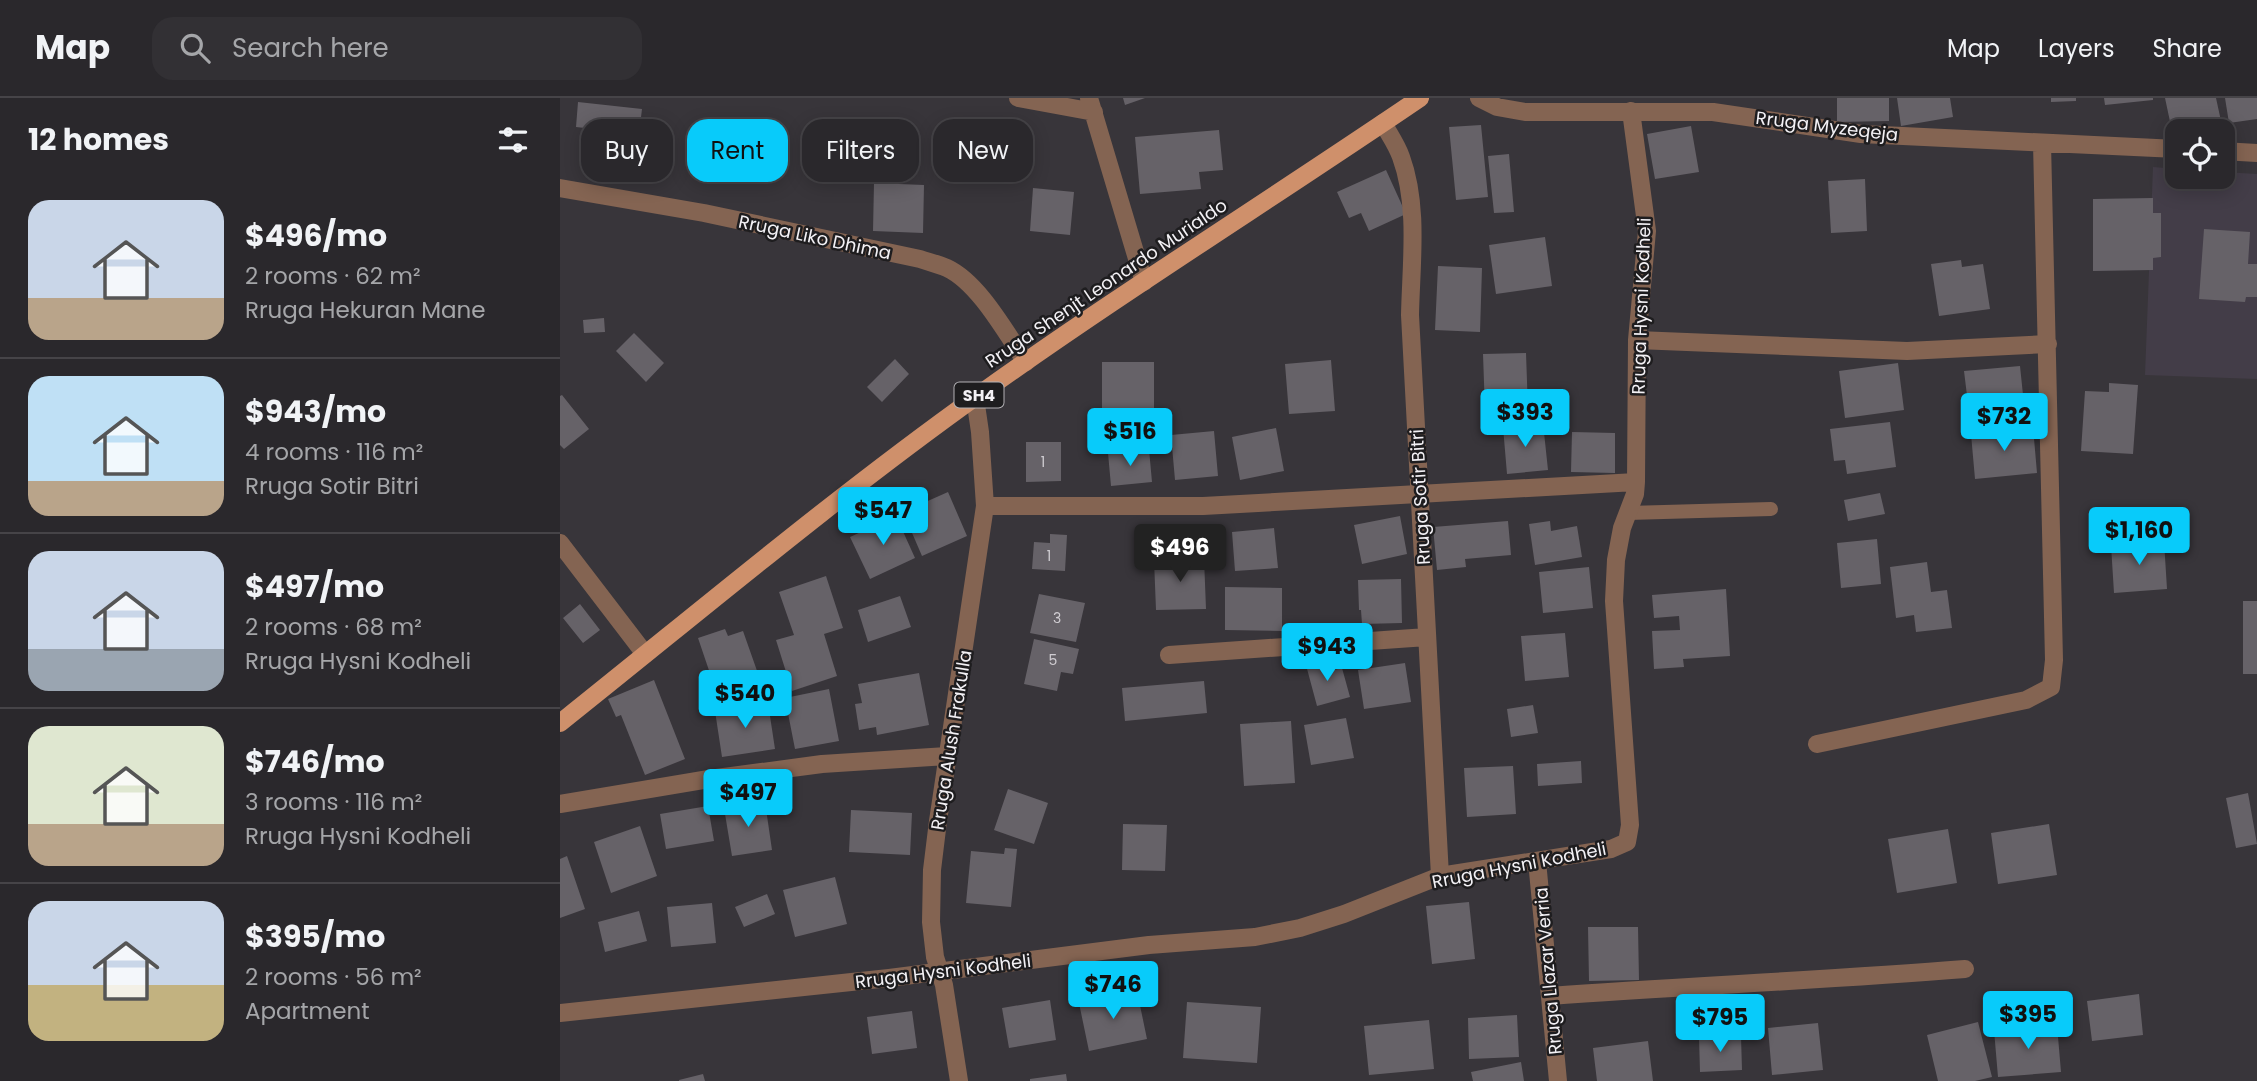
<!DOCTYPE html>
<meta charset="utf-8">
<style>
:root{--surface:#2a282c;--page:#323034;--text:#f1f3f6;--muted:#a5a6a9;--line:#464448;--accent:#08cbfa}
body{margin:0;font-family:Poppins,sans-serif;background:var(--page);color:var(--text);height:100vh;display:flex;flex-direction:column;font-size:26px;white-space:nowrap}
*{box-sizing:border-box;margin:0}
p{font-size:23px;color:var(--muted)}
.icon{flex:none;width:38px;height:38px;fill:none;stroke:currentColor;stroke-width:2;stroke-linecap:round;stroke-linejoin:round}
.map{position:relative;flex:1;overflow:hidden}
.sheet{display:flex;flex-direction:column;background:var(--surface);width:560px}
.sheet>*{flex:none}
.top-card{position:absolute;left:21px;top:21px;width:665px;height:63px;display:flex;gap:14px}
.tools{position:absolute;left:1605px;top:21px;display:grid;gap:14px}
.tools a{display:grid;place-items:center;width:70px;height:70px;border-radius:14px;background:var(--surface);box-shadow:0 4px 18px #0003,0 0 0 2px var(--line);font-size:35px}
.price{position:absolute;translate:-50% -60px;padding:0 16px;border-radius:7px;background:var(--accent);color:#111;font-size:23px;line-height:46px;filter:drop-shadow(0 2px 4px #0008)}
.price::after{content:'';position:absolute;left:50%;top:42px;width:21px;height:16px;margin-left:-10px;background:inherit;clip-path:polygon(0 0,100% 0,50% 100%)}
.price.selected{background:#222;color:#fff}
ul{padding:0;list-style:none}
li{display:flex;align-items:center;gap:21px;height:175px;padding:0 28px}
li+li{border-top:2px solid var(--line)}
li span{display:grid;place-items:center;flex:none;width:196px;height:140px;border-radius:21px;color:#555}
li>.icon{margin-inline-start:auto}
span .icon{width:84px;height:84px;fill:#fffc;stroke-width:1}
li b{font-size:30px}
h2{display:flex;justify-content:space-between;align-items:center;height:84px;padding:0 28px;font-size:30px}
.tag{padding:0 24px;border-radius:21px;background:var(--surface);box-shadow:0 4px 18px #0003,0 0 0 2px var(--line);font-size:24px;line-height:63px}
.tag.selected{background:var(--accent);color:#111}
header{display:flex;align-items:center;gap:42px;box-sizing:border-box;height:98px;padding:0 35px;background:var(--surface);border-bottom:2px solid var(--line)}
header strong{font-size:33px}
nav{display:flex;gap:38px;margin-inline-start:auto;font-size:24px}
.search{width:490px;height:63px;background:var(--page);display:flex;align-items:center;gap:18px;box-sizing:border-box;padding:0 24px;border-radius:21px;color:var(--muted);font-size:26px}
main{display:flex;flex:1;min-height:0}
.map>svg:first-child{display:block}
.built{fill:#433d48}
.building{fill:#666268}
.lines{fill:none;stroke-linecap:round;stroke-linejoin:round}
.service{stroke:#846452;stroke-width:14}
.minor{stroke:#846452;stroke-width:18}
.primary{stroke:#cf906b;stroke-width:18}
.labels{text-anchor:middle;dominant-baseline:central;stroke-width:5;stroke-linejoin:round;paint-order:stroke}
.number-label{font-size:14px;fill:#d0cdd2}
.shield{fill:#1e1d1f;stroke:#b3b1b5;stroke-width:2}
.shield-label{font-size:16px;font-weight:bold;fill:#f3f1f5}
.street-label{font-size:18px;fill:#f3f1f5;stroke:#1e1d1f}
</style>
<header>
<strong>Map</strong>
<div class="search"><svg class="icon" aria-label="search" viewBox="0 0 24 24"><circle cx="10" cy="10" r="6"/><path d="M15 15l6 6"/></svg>Search here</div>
<nav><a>Map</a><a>Layers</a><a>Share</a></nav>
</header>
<main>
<section class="sheet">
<h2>12 homes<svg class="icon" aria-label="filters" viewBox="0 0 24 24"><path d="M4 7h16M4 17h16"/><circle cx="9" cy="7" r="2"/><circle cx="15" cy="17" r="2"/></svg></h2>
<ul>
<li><span style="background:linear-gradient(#c9d6e8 70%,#b9a48a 0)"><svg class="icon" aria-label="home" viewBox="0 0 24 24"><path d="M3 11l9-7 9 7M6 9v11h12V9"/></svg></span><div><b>$496/mo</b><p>2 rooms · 62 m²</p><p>Rruga Hekuran Mane</p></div></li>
<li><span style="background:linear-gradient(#bfe0f5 75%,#b9a48a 0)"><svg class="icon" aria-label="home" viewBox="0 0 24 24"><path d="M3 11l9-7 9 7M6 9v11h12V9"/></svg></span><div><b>$943/mo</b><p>4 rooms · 116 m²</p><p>Rruga Sotir Bitri</p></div></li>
<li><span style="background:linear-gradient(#c9d6e8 70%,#9aa5b1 0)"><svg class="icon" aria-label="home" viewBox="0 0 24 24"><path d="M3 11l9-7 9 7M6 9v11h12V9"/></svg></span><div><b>$497/mo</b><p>2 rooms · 68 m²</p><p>Rruga Hysni Kodheli</p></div></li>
<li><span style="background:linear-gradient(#dfe7d0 70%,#b9a48a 0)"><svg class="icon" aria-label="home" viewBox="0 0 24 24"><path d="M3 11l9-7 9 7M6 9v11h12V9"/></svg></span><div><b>$746/mo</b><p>3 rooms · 116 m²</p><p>Rruga Hysni Kodheli</p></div></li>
<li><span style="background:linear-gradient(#c9d6e8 60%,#c2b280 0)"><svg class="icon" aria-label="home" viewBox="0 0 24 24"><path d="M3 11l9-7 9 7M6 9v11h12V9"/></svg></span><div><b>$395/mo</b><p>2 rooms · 56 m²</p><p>Apartment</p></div></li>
</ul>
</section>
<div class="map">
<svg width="1697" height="983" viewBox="0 0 1697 983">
<rect width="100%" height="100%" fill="#38353a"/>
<path class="built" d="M1593 69 1617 71V79H1662L1663 74 1697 76V281L1585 277Z"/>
<path class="building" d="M563 0H585L565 7Z
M1277 0H1329V23L1277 24Z
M1337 0H1390L1393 19 1341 28Z
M1491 0H1516V3L1491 4Z
M1544 0H1593V2L1545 7Z
M1605 0H1656L1661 23 1612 33Z
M1665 0H1697V21L1669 25Z
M18 4 82 11 79 36 16 29Z
M440 22 441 58 401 59 399 24Z
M921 27 928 99 896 102 889 29Z
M1131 28 1139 74 1095 81 1087 36Z
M659 32 663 72 639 74 641 91 580 96 575 39Z
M949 56 954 114 934 115 928 58Z
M826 72 846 116 809 133 801 115 789 120 777 94Z
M1305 81 1307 133 1271 135 1268 83Z
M314 85 364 87 363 135 313 133Z
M473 90 514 94 510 137 470 133Z
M1593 100V115H1601V159L1593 160V172L1533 173V101Z
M1644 131 1690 134 1688 166H1697V199H1686L1685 204 1639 201Z
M985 139 992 188 936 196 929 147Z
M1401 162 1402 169 1423 166 1430 211 1379 218 1371 166Z
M878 168 922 170 920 234 875 232Z
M44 220 45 234 24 235 23 222Z
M74 235 104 265 86 284 56 253Z
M966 255 968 312 925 313 923 256Z
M335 261 349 276 322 304 307 289Z
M771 262 775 313 729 316 725 266Z
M542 264H594V338L542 337Z
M1338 265 1344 312 1285 320 1279 273Z
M1460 268 1465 316 1410 322 1404 273Z
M1549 285 1578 287 1573 356 1521 353 1525 293 1549 294Z
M2 297 29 331 4 351 0 347V298Z
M1330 324 1336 369 1287 376 1285 362 1274 363 1270 331Z
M983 325 988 372 947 376 943 329Z
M1473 329 1477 375 1415 381 1411 336Z
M716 330 724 373 680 382 672 339Z
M654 333 658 378 615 382 611 337Z
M1012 334 1055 335V375L1011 374Z
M466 344H501V383L466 384Z
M589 351 592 384 551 388 548 355Z
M388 394 407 438 362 458 343 414Z
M1320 395 1325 416 1288 423 1284 402Z
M336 418 355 460 310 481 290 439Z
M840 418 847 456 802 466 794 427Z
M948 423 951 457 905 461 906 469 877 472 873 429Z
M990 423 991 433 1017 428 1022 459 975 467 969 426Z
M714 430 718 470 675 473 672 434Z
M490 436 507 437 505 473 472 471 474 444 490 445Z
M1317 441 1321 486 1281 490 1277 445Z
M1604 443 1607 491 1554 495 1551 447Z
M644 460 646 511 596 512 594 462Z
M1367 464 1371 494 1387 492 1392 530 1356 534 1354 517 1336 520 1330 469Z
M1029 469 1033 510 983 515 979 474Z
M266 478 283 530 264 536 277 578 232 593 216 542 234 537 219 494Z
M841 481 842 525 802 526 801 512H799L798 482Z
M665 489 722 490V533L665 532Z
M1166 491 1170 558 1123 561 1124 569 1094 571 1092 533 1120 532 1119 518 1094 520 1092 497Z
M479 496 525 505 516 544 470 535Z
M340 498 351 529 308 544 298 512Z
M1683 503H1697V576H1683Z
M20 506 40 532 23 545 3 520Z
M165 531 168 538 183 533 202 587 159 602 138 540Z
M1005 535 1009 579 965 583 961 538Z
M474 541 519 551 513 576 501 574 497 593 464 586Z
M767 561 770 573 782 570 790 599 757 608 746 567Z
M845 565 851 604 804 611 798 572Z
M359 575 369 627 317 637 316 629 299 632 295 606 302 605 298 586Z
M94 582 125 661 85 677 61 617 56 619 48 601Z
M644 583 647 615 565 623 562 590Z
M269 591 279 643 235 651 225 600Z
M208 605 215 651 162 659 155 613Z
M973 607 978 635 951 639 947 611Z
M786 620 794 660 751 667 744 627Z
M731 623 735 685 684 688 680 626Z
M1021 663 1022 685 978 688 977 666Z
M953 668 956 716 907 719 904 670Z
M448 691 488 705 474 746 434 732Z
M1688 695 1697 746 1676 750 1666 700Z
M205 704 212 752 172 758 164 710Z
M148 708 154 743 106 751 100 716Z
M291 712 352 715 350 757 289 754Z
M563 726 607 727 605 773 562 772Z
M1489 726 1497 777 1438 786 1431 735Z
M80 728 97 778 51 795 34 744Z
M1388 731 1397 785 1337 795 1328 741Z
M445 750 457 751 451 809 406 805 411 753 444 756Z
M7 758 25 811 0 820V761Z
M275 779 287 826 235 839 223 792Z
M207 796 215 816 184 829 175 809Z
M909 804 915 861 872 866 866 808Z
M152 805 156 845 111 849 107 809Z
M79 813 87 843 45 854 38 824Z
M1028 829H1078L1079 882 1029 883Z
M577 893 587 941 529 953 519 905Z
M1579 896 1583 937 1532 943 1527 903Z
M490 902 496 942 449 950 442 910Z
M627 904 701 909 697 965 623 960Z
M352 913 357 950 312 956 307 919Z
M957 917 959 959 909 961 908 920Z
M869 922 874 971 809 977 804 928Z
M1418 924 1432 979 1415 983H1378L1367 937Z
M1258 925 1263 972 1212 977 1208 930Z
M1497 927 1501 974 1438 979 1434 932Z
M1181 938 1182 972 1140 974 1139 939Z
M1088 943 1093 983H1037L1033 950Z
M961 964 964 983H913L911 974Z
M143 976 145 983H119V982Z
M506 976 507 983H470V981Z"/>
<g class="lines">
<path class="service" d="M1068 415 1211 411"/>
<path class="minor" d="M458 0 534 14
M529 0 584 184
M919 0 937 9 965 14H1153L1301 36 1617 51
M823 25C829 36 837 47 841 59 859 108 851 166 850 217L880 778
M1662 53 1697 55
M0 90 144 115 360 161C369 164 378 166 387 170 419 185 446 235 466 264
M1077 242 1347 253 1488 246
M425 408H643L1076 384
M0 445 85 556
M609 557 867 539
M1257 646 1466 602 1491 589 1494 562 1482 45
M0 706 149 681 262 666 387 658
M977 763 998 983
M990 898C1128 888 1267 882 1405 871
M0 915 329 880 589 847 695 839 740 830 784 816 880 778 1051 751 1067 744 1070 727 1054 503 1056 462 1062 430 1075 396 1076 384 1077 242 1087 133 1071 13
M399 983 384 887 375 859 371 824 372 772 378 723 425 408 420 334 415 300"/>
<path class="primary" d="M0 625C138 515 273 401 417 298 561 195 713 100 860 0"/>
</g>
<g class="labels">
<g class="number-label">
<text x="483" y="364">1</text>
<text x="489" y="458">1</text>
<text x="497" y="520">3</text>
<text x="493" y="562">5</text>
</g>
<rect class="shield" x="394.5" y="284.5" width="49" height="25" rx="5"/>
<g class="shield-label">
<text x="419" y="297">SH4</text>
</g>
<g class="street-label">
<text transform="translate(1267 28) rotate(7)">Rruga Myzeqeja</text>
<text transform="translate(255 139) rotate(12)">Rruga Liko Dhima</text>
<text transform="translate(546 185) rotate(-34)">Rruga Shenjt Leonardo Murialdo</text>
<text transform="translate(1081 208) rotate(-88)">Rruga Hysni Kodheli</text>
<text transform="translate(860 399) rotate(-93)">Rruga Sotir Bitri</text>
<text transform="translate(391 642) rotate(-81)">Rruga Alush Frakulla</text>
<text transform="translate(959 767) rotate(-11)">Rruga Hysni Kodheli</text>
<text transform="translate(383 873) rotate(-7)">Rruga Hysni Kodheli</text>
<text transform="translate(988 873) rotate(-95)">Rruga Llazar Verria</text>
</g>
</g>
</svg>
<div class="tools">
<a><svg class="icon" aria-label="locate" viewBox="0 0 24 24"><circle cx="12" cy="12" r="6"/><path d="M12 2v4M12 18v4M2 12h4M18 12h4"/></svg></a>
</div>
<b class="price" style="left:965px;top:351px">$393</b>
<b class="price" style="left:1444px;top:355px">$732</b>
<b class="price" style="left:570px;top:370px">$516</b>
<b class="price" style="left:323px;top:449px">$547</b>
<b class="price" style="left:1579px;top:469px">$1,160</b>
<b class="price selected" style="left:620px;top:486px">$496</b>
<b class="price" style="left:767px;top:585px">$943</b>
<b class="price" style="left:185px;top:632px">$540</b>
<b class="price" style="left:188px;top:731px">$497</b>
<b class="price" style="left:553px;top:923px">$746</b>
<b class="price" style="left:1468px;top:953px">$395</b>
<b class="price" style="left:1160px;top:956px">$795</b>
<div class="top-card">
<a class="tag">Buy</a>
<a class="tag selected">Rent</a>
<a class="tag">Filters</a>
<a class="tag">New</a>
</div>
</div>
</main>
